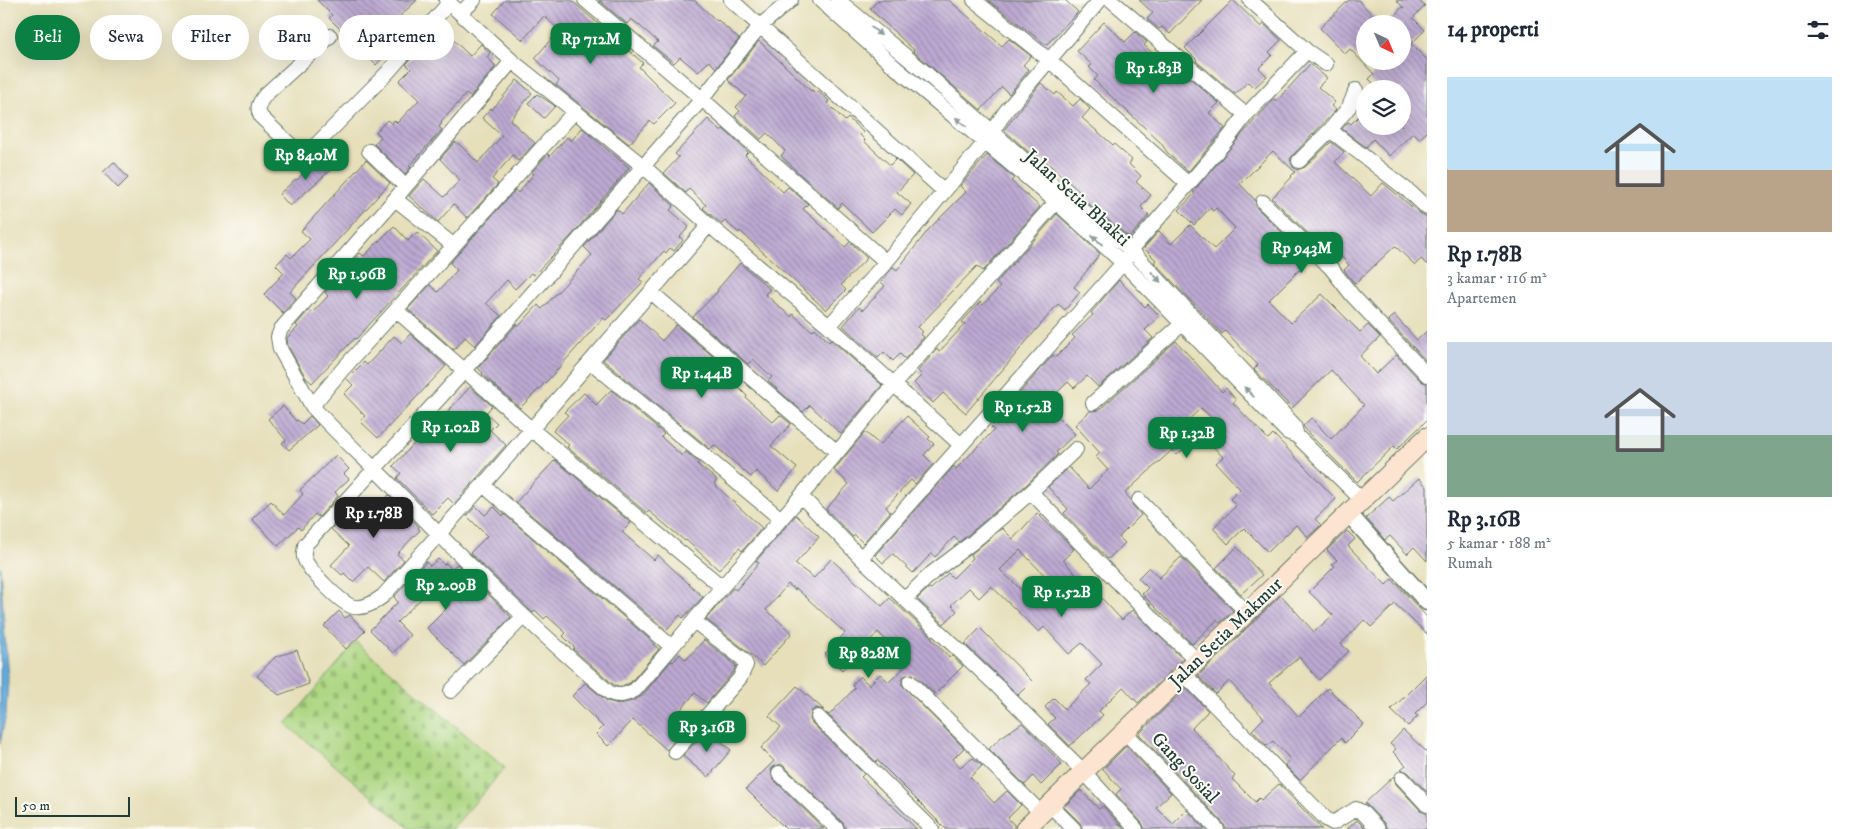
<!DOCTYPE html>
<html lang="id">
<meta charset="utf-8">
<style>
:root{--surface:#fff;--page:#f2f2f3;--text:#1f2937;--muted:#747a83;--accent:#0b8043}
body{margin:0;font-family:"IM FELL DW Pica",serif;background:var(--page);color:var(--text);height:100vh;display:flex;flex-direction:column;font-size:19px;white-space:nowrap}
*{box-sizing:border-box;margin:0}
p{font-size:16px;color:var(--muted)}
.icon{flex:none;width:28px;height:28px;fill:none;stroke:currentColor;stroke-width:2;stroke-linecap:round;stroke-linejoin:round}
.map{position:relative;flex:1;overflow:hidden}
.drawer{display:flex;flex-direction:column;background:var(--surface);width:425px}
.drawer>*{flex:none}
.top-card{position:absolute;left:15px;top:15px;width:475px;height:45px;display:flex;gap:10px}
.needle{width:32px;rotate:136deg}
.buttons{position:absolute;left:1356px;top:15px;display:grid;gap:10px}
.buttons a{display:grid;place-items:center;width:55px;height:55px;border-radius:50%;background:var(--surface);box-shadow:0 5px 20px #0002;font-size:25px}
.scale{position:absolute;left:15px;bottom:12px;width:115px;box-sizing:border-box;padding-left:5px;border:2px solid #1f3d34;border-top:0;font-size:14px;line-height:18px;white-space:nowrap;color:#1f3d34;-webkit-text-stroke:4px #fdfcf7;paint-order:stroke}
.price{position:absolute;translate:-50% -42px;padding:0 11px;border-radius:10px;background:var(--accent);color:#fff;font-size:16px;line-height:32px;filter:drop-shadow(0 1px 2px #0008)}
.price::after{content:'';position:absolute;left:50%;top:30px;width:15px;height:11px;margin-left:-8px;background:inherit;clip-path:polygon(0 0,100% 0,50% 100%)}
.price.on{background:#222;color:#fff}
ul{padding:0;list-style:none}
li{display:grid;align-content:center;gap:10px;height:265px;padding:0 20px}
li span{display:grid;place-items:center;height:155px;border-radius:0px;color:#555}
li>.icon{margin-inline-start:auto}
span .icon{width:90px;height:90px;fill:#fffc;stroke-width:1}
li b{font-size:21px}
h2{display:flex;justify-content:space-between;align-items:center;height:60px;padding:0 20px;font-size:21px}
.pill{padding:0 18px;border-radius:22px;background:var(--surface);box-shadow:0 5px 20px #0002;font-size:18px;line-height:45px}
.pill.on{background:var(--accent);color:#fff}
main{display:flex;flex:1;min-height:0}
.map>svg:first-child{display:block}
.cemetery{fill:url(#cemetery-stones);stroke:#668a5c}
.water{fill:#64a9da;stroke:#427387}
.building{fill:url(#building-back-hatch);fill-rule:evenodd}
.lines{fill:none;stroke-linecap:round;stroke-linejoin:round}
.minor-casing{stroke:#657663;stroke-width:16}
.tertiary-casing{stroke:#657663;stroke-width:19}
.secondary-casing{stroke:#657663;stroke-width:21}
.minor{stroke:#fff;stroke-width:14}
.tertiary{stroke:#fff;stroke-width:16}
.secondary{stroke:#fde4d1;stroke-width:19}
.oneway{fill:#8f9e9a}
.labels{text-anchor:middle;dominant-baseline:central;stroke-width:4;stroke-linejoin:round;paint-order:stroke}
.street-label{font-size:19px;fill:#1f3d34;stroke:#fdfcf7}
</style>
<main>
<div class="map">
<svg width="1427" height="829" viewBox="0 0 1427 829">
<defs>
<pattern id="cemetery-stones" width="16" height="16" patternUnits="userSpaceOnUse" patternTransform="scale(1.25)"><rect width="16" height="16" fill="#add783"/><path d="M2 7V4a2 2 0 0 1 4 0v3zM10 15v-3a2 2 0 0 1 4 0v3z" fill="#94b972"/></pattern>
<pattern id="building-back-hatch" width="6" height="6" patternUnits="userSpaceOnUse" patternTransform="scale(1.25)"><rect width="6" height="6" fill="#bda9d2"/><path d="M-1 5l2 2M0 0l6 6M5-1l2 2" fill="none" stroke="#998bab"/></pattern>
</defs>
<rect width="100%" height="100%" fill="#fdfcf7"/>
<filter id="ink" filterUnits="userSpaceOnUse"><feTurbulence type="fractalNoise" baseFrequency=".02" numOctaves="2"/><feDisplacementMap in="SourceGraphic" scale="10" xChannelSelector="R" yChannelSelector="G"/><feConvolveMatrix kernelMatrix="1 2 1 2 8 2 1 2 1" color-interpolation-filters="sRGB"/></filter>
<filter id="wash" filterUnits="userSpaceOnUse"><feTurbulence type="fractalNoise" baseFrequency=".0096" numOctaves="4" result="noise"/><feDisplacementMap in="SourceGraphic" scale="20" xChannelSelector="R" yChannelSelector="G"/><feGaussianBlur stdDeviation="1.12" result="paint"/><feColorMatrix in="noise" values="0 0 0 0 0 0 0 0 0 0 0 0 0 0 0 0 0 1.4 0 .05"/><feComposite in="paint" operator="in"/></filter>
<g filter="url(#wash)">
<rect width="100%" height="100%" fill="#e6dfba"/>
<path class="cemetery" d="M356 642 505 768 452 829H410L286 724Z"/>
<path class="water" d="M0 566 8 680 6 714 0 744Z"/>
<g id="blocks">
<path class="building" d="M317 0H417L398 18 412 31 394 52 391 49 376 65 329 18 332 15Z
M505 0H571L643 63 639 67 675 103 654 124 650 121 629 144 556 85 559 81 535 58 559 30 544 16 523 40 493 14Z
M599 0H694L717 21 718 20 739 39 716 68 709 61 698 72 680 57 674 63 653 46 658 42 639 25 631 19 627 24Z
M878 0H949L1002 46 1009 39 1031 56 1023 65 1029 70 1009 94 1002 87 981 110 913 51 914 50 870 9Z
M988 0H1065L1078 12 1046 45Z
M1139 0H1202L1170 34 1162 27 1159 29 1147 19 1153 13Z
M1233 0 1261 27 1264 24 1281 40 1269 52 1272 55 1259 68 1267 76 1254 88 1248 82 1235 94 1196 61 1197 60 1185 48Z
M1349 0H1358L1381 24H1365V61H1402V24H1387L1402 7 1404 8 1396 0H1418L1425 6 1413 18 1425 30 1411 44 1427 60V132L1419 139 1413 133 1389 156 1373 139 1366 147 1342 129 1348 122 1351 124 1365 110V126H1402V89H1379L1369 79 1374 74 1350 49 1345 54 1320 28Z
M1104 22 1125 42 1135 32 1147 42 1144 45 1180 79 1185 74 1219 103 1209 113 1225 128 1188 172 1167 152 1161 143 1094 80 1098 76 1089 67 1092 65 1077 51Z
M440 27 470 56 481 44 490 53 487 57 496 66 470 97 466 94 441 122 442 123 439 127 442 130 409 166 411 167 405 174 374 144 381 137 376 132 387 120 392 124 394 120 397 123 419 100 399 81 411 69 406 64Z
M759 41 811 91 812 90 815 93 818 91 829 101 827 103 845 121 848 118 863 132 860 135 865 140 864 141 890 165 896 159 913 175 897 192 911 204 902 215 895 209 872 232 842 203 838 208 800 174 781 156 785 151 767 133 761 139 735 116 740 111 736 107 746 96 728 80Z
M1310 64 1327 78 1318 87 1335 102 1331 106 1336 110 1293 155 1290 159 1293 167 1297 170 1305 167 1331 142 1344 152 1335 162 1371 196 1383 183 1421 214 1427 217V265L1421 259 1415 265 1395 246 1355 284 1344 270 1349 265 1331 246 1326 251 1272 198 1292 177 1291 176 1295 172 1273 151 1240 184 1255 200 1257 208 1293 243 1286 251 1302 267 1269 300 1291 323 1322 294 1360 332 1368 325 1380 337 1360 356 1376 374 1396 355 1421 381 1427 384V420L1397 449 1394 446 1357 482 1310 435 1303 426 1311 418 1331 439 1364 405 1331 370 1292 408 1254 369 1258 365 1225 331 1222 334 1154 262 1156 260 1144 248 1159 231 1171 244 1190 225 1214 249 1235 228 1216 208 1213 211 1210 208 1194 225 1179 210 1195 193 1193 192 1244 132 1274 99 1277 101Z
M517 80 532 93 510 120 535 143 518 161 513 155 504 165 492 179 498 184 467 218 454 204 438 222 409 196 424 179 444 197 460 180 440 159 455 142 459 144 478 163 502 136 482 118 491 108 492 110Z
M1041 83 1055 95 1057 92 1073 106 1080 99 1090 109 1082 118 1113 145 1114 144 1132 160 1129 164 1141 176 1136 182 1151 195 1141 207 1149 215 1131 236 1129 237 1078 195 1081 193 1043 159 1040 162 1004 130Z
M537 94 555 106 544 118 528 103Z
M708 119 721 131 723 129 748 152 745 155 783 192 788 187 808 204 803 209 845 247 850 242 867 258 841 285 846 290 826 310 740 231 739 233 725 221 722 224 703 208 706 205 689 189 686 193 664 173 679 157 675 154Z
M582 128 629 168 571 236 534 275 531 273 515 289 507 280 486 303 501 316 475 346 465 337 454 350 408 309 430 285 438 292 457 270 450 263 515 190 518 193 534 174 531 173 548 154 550 156 567 137 571 141Z
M318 155 333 168 290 206 279 194 296 179 297 180Z
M987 155 1014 178 1011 181 1040 207 983 271 977 266 918 327 923 332 920 334 924 337 905 359 900 354 893 361 884 352 878 358 843 326 859 307 863 310 885 286 881 282 893 267 897 270 929 229 966 192 960 186Z
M366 160 390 183 290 292 296 298 283 313 264 294 284 273 276 265 287 254 291 258 310 239 301 231Z
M114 162 128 178 118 188 103 172Z
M649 183 674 206 670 210 689 227 680 237 683 240 674 251 670 248 666 253 664 251 639 279 643 282 606 320 603 318 548 380 520 408 482 374 483 373 478 368 517 324 519 326 538 305 542 309 592 255 584 247 617 209 622 214Z
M1057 214 1100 254 1074 287 1080 292 1065 310 1058 304 966 413 943 393 933 403 914 383 922 375 918 371 937 349 939 352 965 324 962 322 980 302 983 305 1000 287 996 283Z
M394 226 408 241 417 232 437 251 356 339 355 338 312 383 306 378 288 346 287 338 298 327 296 325 309 310 312 313 328 296 325 292 360 253 364 256Z
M740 263 770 289 765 294 791 317 793 314 812 331 815 328 829 342 831 340 882 385 841 434 810 405 803 412 768 381 772 377 753 359 748 364 693 317 718 291 717 290Z
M1119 280 1145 307 1148 304 1160 316 1145 330 1153 338 1098 387 1087 376 1074 388 1068 382 1045 404 1075 434 1056 452 1058 454 1026 485 968 535 959 542 954 537 935 557 932 553 913 573 893 554 883 563 875 555 954 466 956 469 994 430 991 427 1020 398 1017 396 1053 355 1056 357 1075 338 1072 335 1093 315 1091 313Z
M1394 315 1417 340 1427 331V362L1388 320Z
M639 319 662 341 676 325 737 377 733 382 747 396 746 398 773 422 780 415 791 424 771 446 797 468 778 491 756 471 751 477 714 445 710 449 603 360Z
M410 334 446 366 378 438 360 421 365 416 344 394 353 385 347 379 364 362 367 365 394 336 402 343Z
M1176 341 1222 392 1226 388 1236 400 1233 403 1268 439 1273 434 1336 499 1315 519 1321 525 1308 537 1296 525 1268 552 1244 528 1228 544 1213 528 1236 506 1230 499 1240 489 1216 463 1223 457 1206 439 1220 426 1201 408 1183 425 1185 427 1179 433 1190 444 1177 455 1172 450 1125 493 1130 499 1133 506 1141 515 1119 537 1125 543 1108 559 1064 513 1068 509 1048 487 1069 467 1089 489 1108 470 1096 457 1100 453 1075 425 1090 411 1099 410Z
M470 387 492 406 486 413 497 423 490 430 506 445 454 504 448 498 432 514 397 478 401 473 393 466 426 431 428 433Z
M611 390 664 434 661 437 682 456 686 452 699 462 697 464 717 480 714 484 762 528 742 551 739 548 719 570 686 540 685 541 649 511 647 513 567 447 569 445 553 431 568 415 564 412 584 393 596 405Z
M283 406 296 421 297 420 302 424 310 416 318 425 289 450 282 443 286 440 268 419Z
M907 416 930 437 928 439 934 444 924 455 933 464 915 484 911 480 886 507 890 512 863 543 855 535 853 537 826 509 849 484 834 470 865 432 880 445Z
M336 455 349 469 344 474 349 479 335 492 338 496 319 517 315 514 301 530 298 527 278 546 252 519 271 501 284 515 303 494 300 490Z
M555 460 631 523 622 532 654 560 658 555 703 597 683 618 680 615 666 630 516 502Z
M1419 478 1427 487V561L1414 547 1407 554 1390 536 1385 540 1366 518 1389 497 1393 501Z
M389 495 419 527 418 528 420 530 397 554 404 560 384 582 368 567 353 582 344 573 342 575 331 565 349 546 331 529 363 498 375 509Z
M476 506 485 515 494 507 503 516 504 514 654 643 653 644 659 649 630 683 621 686 614 685 573 649 575 648 563 636 566 633 547 616 544 619 535 610 533 613 470 553 487 536 467 516Z
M1037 513 1074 549 1063 560 1092 590 1093 589 1122 620 1132 610 1183 659 1138 703 1123 687 1099 711 1103 715 1070 746 1048 724 1055 718 1045 707 1054 698 1065 709 1091 684 1086 680 1102 664 1082 643 1069 654 1044 627 1039 632 991 586 979 598 969 588 951 605 957 611 944 624 917 599 929 588 931 589 948 573 953 578 973 558 971 554 1002 528 1013 539ZM1020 550 1059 590 1041 608 1000 570Z
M796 515 819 537 795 564 814 578 831 559 882 606 890 598 932 637 931 638 950 658 952 656 963 666 935 694 913 674 904 676 902 679V685L964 748 953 759 960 767 973 758 982 766 970 777 994 803 1007 791 1021 805 1008 818 1014 825V829H946L877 760 876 762 826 713 829 715 855 688 852 685 860 676 869 685 880 674 889 682 908 664 878 632 842 670 825 654 845 633 796 588 795 590 788 584 766 610 792 633 763 666 748 652 706 619 733 588 736 590 759 563 756 561Z
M1347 531 1355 539 1348 546 1386 585 1392 579 1427 617V634L1395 604 1371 627 1364 620 1341 644 1349 651 1319 680 1299 657 1269 683 1299 717 1328 688 1364 724 1345 743 1341 738 1300 780 1285 765 1290 759 1273 741 1267 746 1252 730 1264 718 1229 681 1216 694 1198 676 1281 595 1314 632 1333 615 1309 592 1335 566 1332 564 1337 560 1327 550Z
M1237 547 1262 575 1241 594 1216 568Z
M1181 557 1233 611 1220 623 1217 620 1192 644 1142 594 1148 588 1138 578 1149 567 1159 578Z
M438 559 444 565 446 563 451 569 457 564 511 617 464 665 427 628 450 605 432 588 397 622 410 635 393 653 370 630 398 602 394 597 426 562 430 566Z
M339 611 345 618 350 615 365 631 346 649 324 626Z
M980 628 1032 681 1018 695 965 644Z
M704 640 736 665 734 671 707 703 695 693 678 713 689 723 667 750 633 720 608 746 596 734 603 727 572 696 585 683 607 701 619 704 632 701 642 696 671 661 673 662 680 654 686 660Z
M297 650 309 684 279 695 257 676 275 657Z
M1427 674V702L1415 714 1418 716 1408 726 1391 710Z
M797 686 824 710 816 708 811 711 810 719 812 723 864 774 861 777 917 829H846L843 823 785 767 781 764 773 767 771 770 773 779 824 829H786L746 789 774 761 761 748 781 727 769 716Z
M1186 688 1208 711 1192 728 1235 776 1232 779 1255 802 1259 798 1261 800 1279 784 1322 829H1226L1223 823 1139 734Z
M1022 723 1062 764 1041 785 1033 776 1025 785 989 749 1000 738Z
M707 729 731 750 708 777 683 756Z
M1403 730 1427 752V792L1408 772 1401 769 1406 765 1393 752 1396 749 1390 744Z
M1126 746 1171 793 1156 807 1173 824 1187 810 1205 829H1145L1142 823 1116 794 1121 789 1103 769Z
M1394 776 1396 784 1421 811 1427 814V829H1387L1384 823 1365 803Z
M1081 790 1099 809 1103 806 1124 829H1083L1080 823 1064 807Z
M1357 820 1366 829H1347Z"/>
</g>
</g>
<g filter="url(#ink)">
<use href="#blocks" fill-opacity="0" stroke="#657663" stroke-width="1"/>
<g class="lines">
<g class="minor-casing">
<path id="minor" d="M446 0 512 61 643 166 709 225 483 485 672 647 722 587 801 496 894 384 1063 194
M585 0 702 99 886 262
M731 0 944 191
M820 0 896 68 1055 201 1123 263 1287 432 1297 436 1363 501
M838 0 927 74 1063 194 1131 250 1294 425 1297 436
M974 0 1049 60 1187 183
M1111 0 1246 115
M1250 0 1307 51 1326 64
M461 13 474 0
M330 36 265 95C259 103 256 108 261 117L299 153H306L311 150 388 72 449 3
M575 111 342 370 312 406C336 433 362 456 387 481 458 555 532 627 610 693 620 697 625 695 635 690L672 647
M1330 130 1411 193 1427 208
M369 151 405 186
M1299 161 1330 130 1349 107 1356 90
M395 199 453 245
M1263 202 1331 268 1352 295 1427 375
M709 225 829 326 961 445
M651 292 837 452
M397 311 531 429 722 587
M829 326 886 262 985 142 1006 111 1100 0
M591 362 781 519
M1093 403 1182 324
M312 406 280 349 278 337 281 329 395 199 512 61
M1076 449 1031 492 1158 624 1198 661
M483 485 383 596C375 602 365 609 354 607 342 605 307 569 304 557 303 553 305 549 305 545L465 370 702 99 760 26 791 0
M801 496 861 558 998 687 1084 772 1136 829
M1139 500 1247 613
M861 558 1123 263 1131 250 1226 141 1246 115 1307 51
M905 599 932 573 973 542 1031 492
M1184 674 1326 819 1333 823 1356 809 1362 812 1378 829
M910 682 1041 813
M451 691 524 616
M818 717 932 829
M1125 732 1217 829
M675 752 740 678 746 665 743 659 694 621
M779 773 837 829
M1402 778 1427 805
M1050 805 1074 829"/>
</g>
<g class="tertiary-casing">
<path id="tertiary" d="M1349 514 1427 602"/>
</g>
<g class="secondary-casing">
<path id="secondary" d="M1025 829 1427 437"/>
</g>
<use href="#minor" class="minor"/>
<use href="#tertiary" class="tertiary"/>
<use href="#secondary" class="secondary"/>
</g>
<defs><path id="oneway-solid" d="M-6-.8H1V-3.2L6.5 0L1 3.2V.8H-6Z" transform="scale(1.25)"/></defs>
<g class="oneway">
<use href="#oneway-solid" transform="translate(876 31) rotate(40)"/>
<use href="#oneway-solid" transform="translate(961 122) rotate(-140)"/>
<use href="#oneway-solid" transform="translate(1097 240) rotate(-138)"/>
<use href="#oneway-solid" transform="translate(1156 277) rotate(47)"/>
<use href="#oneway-solid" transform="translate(1249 392) rotate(-134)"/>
</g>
</g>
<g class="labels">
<g class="street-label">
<text transform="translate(1077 198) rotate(42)">Jalan Setia Bhakti</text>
<text transform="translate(1226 633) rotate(-44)">Jalan Setia Makmur</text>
<text transform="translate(1185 768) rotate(47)">Gang Sosial</text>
</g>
</g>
</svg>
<div class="buttons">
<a><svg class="needle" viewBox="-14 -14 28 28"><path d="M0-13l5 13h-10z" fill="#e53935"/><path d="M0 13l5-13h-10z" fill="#747a83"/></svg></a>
<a><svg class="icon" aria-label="layers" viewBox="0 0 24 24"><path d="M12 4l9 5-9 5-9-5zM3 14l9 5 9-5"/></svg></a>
</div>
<div class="scale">50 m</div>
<b class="price" style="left:591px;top:65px">Rp 712M</b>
<b class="price" style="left:1154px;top:94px">Rp 1.83B</b>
<b class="price" style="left:306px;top:181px">Rp 840M</b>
<b class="price" style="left:1302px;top:274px">Rp 943M</b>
<b class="price" style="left:357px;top:300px">Rp 1.96B</b>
<b class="price" style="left:702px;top:399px">Rp 1.44B</b>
<b class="price" style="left:1023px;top:433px">Rp 1.52B</b>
<b class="price" style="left:451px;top:453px">Rp 1.02B</b>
<b class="price" style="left:1187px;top:459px">Rp 1.32B</b>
<b class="price on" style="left:374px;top:539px">Rp 1.78B</b>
<b class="price" style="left:446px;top:611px">Rp 2.09B</b>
<b class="price" style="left:1062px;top:618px">Rp 1.52B</b>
<b class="price" style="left:869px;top:679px">Rp 828M</b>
<b class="price" style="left:707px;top:753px">Rp 3.16B</b>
<div class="top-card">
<a class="pill on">Beli</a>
<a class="pill">Sewa</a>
<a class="pill">Filter</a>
<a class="pill">Baru</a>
<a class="pill">Apartemen</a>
</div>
</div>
<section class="drawer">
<h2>14 properti<svg class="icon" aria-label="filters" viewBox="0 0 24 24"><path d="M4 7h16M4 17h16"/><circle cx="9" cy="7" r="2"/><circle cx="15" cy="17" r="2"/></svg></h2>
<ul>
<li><span style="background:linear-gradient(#bfe0f5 60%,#b9a48a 0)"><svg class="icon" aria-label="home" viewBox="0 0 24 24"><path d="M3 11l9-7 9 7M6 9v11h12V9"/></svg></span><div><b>Rp 1.78B</b><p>3 kamar · 116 m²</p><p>Apartemen</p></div></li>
<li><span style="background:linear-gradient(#c9d6e8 60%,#7fa58c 0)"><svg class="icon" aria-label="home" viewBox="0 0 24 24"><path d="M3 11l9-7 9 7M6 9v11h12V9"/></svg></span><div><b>Rp 3.16B</b><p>5 kamar · 188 m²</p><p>Rumah</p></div></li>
</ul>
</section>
</main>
